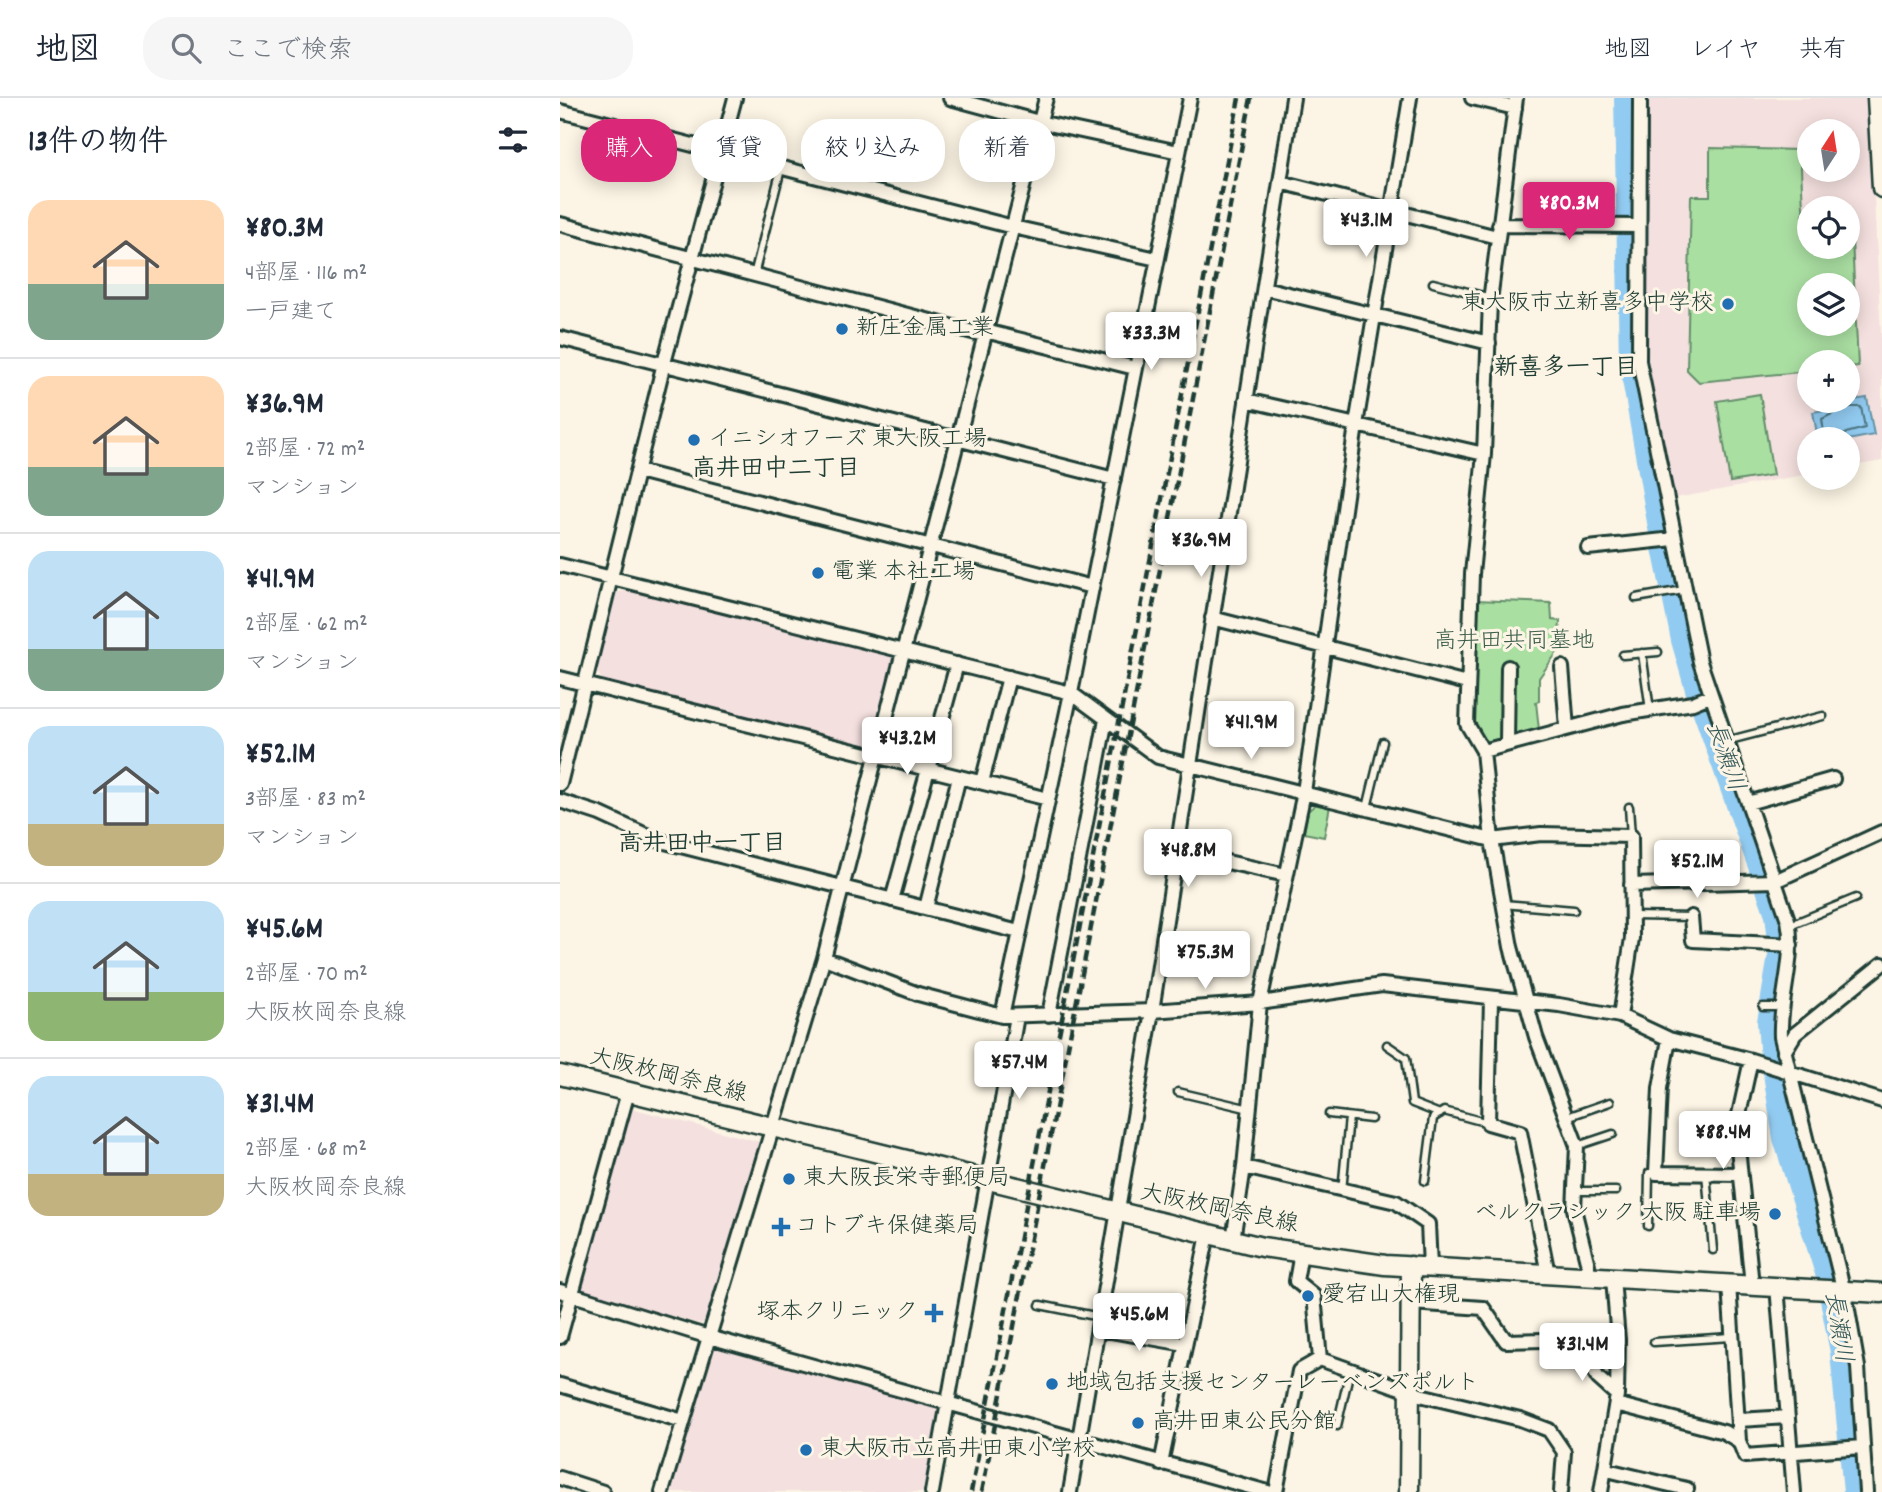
<!DOCTYPE html>
<html lang="ja">
<meta charset="utf-8">
<style>
:root{--surface:#fff;--page:#f6f6f7;--text:#1f2937;--muted:#747a83;--line:#e0e1e3;--accent:#db2777}
body{margin:0;font-family:Dekko,"Klee One",sans-serif;background:var(--page);color:var(--text);height:100vh;display:flex;flex-direction:column;font-size:26px;white-space:nowrap}
*{box-sizing:border-box;margin:0}
p{font-size:23px;color:var(--muted)}
.icon{flex:none;width:38px;height:38px;fill:none;stroke:currentColor;stroke-width:2;stroke-linecap:round;stroke-linejoin:round}
.map{position:relative;flex:1;overflow:hidden}
.details{display:flex;flex-direction:column;background:var(--surface);width:560px}
.details>*{flex:none}
.hud{position:absolute;left:21px;top:21px;width:665px;height:63px;display:flex;gap:14px}
.needle{width:46px;rotate:12deg}
.controls{position:absolute;left:1237px;top:21px;display:grid;gap:14px}
.controls a{display:grid;place-items:center;width:63px;height:63px;border-radius:50%;background:var(--surface);box-shadow:0 4px 18px #0003;font-size:35px}
.price{position:absolute;translate:-50% -60px;padding:0 16px;border-radius:7px;background:#fff;color:#222;font-size:23px;line-height:46px;filter:drop-shadow(0 2px 4px #0008)}
.price::after{content:'';position:absolute;left:50%;top:42px;width:21px;height:16px;margin-left:-10px;background:inherit;clip-path:polygon(0 0,100% 0,50% 100%)}
.price.current{background:var(--accent);color:#fff}
ul{padding:0;list-style:none}
li{display:flex;align-items:center;gap:21px;height:175px;padding:0 28px}
li+li{border-top:2px solid var(--line)}
li span{display:grid;place-items:center;flex:none;width:196px;height:140px;border-radius:21px;color:#555}
li>.icon{margin-inline-start:auto}
span .icon{width:84px;height:84px;fill:#fffc;stroke-width:1}
li b{font-size:30px}
h2{display:flex;justify-content:space-between;align-items:center;height:84px;padding:0 28px;font-size:30px}
.pill{padding:0 24px;border-radius:28px;background:var(--surface);box-shadow:0 4px 18px #0003;font-size:24px;line-height:63px}
.pill.current{background:var(--accent);color:#fff}
header{display:flex;align-items:center;gap:42px;box-sizing:border-box;height:98px;padding:0 35px;background:var(--surface);border-bottom:2px solid var(--line)}
header strong{font-size:33px}
nav{display:flex;gap:38px;margin-inline-start:auto;font-size:24px}
.search{width:490px;height:63px;background:var(--page);display:flex;align-items:center;gap:18px;box-sizing:border-box;padding:0 24px;border-radius:28px;color:var(--muted);font-size:26px}
main{display:flex;flex:1;min-height:0}
.map>svg:first-child{display:block}
.built{fill:#f4e0df;fill-rule:evenodd}
.green{fill:#aadfa2;stroke:#648e6b;stroke-width:2;fill-rule:evenodd}
.water{fill:#92cbf1;stroke:#6492a5;stroke-width:2}
.lines{fill:none;stroke-linecap:round;stroke-linejoin:round}
.shore{stroke:#4d7680;stroke-width:2}
.river{stroke:#92cbf1;stroke-width:26}
.lane-casing{stroke:#1f3d34;stroke-width:11}
.street-casing{stroke:#1f3d34;stroke-width:18}
.secondary-casing{stroke:#1f3d34;stroke-width:23}
.lane{stroke:#fcf5e5;stroke-width:6}
.street{stroke:#fcf5e5;stroke-width:12}
.secondary{stroke:#fcf5e5;stroke-width:18}
.rail{stroke:#1f3d34;stroke-width:4.5;stroke-dasharray:10 5;stroke-linecap:butt}
.poi-dot{fill:#1f6fb2;stroke:#fcf5e5;stroke-width:2.5}
.labels{text-anchor:middle;dominant-baseline:central;stroke-width:6;stroke-linejoin:round;paint-order:stroke}
.poi-label{font-size:23px;fill:#1f3d34;stroke:#fcf5e5;text-anchor:start}
.park-label{font-size:23px;fill:#3b5d4a;stroke:#fcf5e5}
.street-label{font-size:23px;fill:#1f3d34;stroke:#fcf5e5}
.neighbourhood-label{font-size:24px;font-weight:bold;fill:#1f3d34;stroke:#fcf5e5}
.water-label{font-size:24px;font-style:italic;fill:#36595a;stroke:#fcf5e5}
</style>
<header>
<strong>地図</strong>
<div class="search"><svg class="icon" aria-label="search" viewBox="0 0 24 24"><circle cx="10" cy="10" r="6"/><path d="M15 15l6 6"/></svg>ここで検索</div>
<nav><a>地図</a><a>レイヤ</a><a>共有</a></nav>
</header>
<main>
<section class="details">
<h2>13件の物件<svg class="icon" aria-label="filters" viewBox="0 0 24 24"><path d="M4 7h16M4 17h16"/><circle cx="9" cy="7" r="2"/><circle cx="15" cy="17" r="2"/></svg></h2>
<ul>
<li><span style="background:linear-gradient(#ffd9b3 60%,#7fa58c 0)"><svg class="icon" aria-label="home" viewBox="0 0 24 24"><path d="M3 11l9-7 9 7M6 9v11h12V9"/></svg></span><div><b>¥80.3M</b><p>4部屋 · 116 m²</p><p>一戸建て</p></div></li>
<li><span style="background:linear-gradient(#ffd9b3 65%,#7fa58c 0)"><svg class="icon" aria-label="home" viewBox="0 0 24 24"><path d="M3 11l9-7 9 7M6 9v11h12V9"/></svg></span><div><b>¥36.9M</b><p>2部屋 · 72 m²</p><p>マンション</p></div></li>
<li><span style="background:linear-gradient(#bfe0f5 70%,#7fa58c 0)"><svg class="icon" aria-label="home" viewBox="0 0 24 24"><path d="M3 11l9-7 9 7M6 9v11h12V9"/></svg></span><div><b>¥41.9M</b><p>2部屋 · 62 m²</p><p>マンション</p></div></li>
<li><span style="background:linear-gradient(#bfe0f5 70%,#c2b280 0)"><svg class="icon" aria-label="home" viewBox="0 0 24 24"><path d="M3 11l9-7 9 7M6 9v11h12V9"/></svg></span><div><b>¥52.1M</b><p>3部屋 · 83 m²</p><p>マンション</p></div></li>
<li><span style="background:linear-gradient(#bfe0f5 65%,#8fb573 0)"><svg class="icon" aria-label="home" viewBox="0 0 24 24"><path d="M3 11l9-7 9 7M6 9v11h12V9"/></svg></span><div><b>¥45.6M</b><p>2部屋 · 70 m²</p><p>大阪枚岡奈良線</p></div></li>
<li><span style="background:linear-gradient(#bfe0f5 70%,#c2b280 0)"><svg class="icon" aria-label="home" viewBox="0 0 24 24"><path d="M3 11l9-7 9 7M6 9v11h12V9"/></svg></span><div><b>¥31.4M</b><p>2部屋 · 68 m²</p><p>大阪枚岡奈良線</p></div></li>
</ul>
</section>
<div class="map">
<svg width="1322" height="1394" viewBox="0 0 1322 1394">
<rect width="100%" height="100%" fill="#fcf5e5"/>
<filter id="ink" filterUnits="userSpaceOnUse"><feTurbulence type="fractalNoise" baseFrequency=".0143" numOctaves="2"/><feDisplacementMap in="SourceGraphic" scale="14" xChannelSelector="R" yChannelSelector="G"/><feConvolveMatrix kernelMatrix="1 2 1 2 8 2 1 2 1" color-interpolation-filters="sRGB"/></filter>
<g filter="url(#ink)">
<path class="built" d="M1086 0H1309L1322 255V363L1288 369V341H1250L1249 376 1110 401 1088 271ZM1250 33H1288V72H1250ZM1250 110H1288V149H1250ZM1250 187H1288V226H1250ZM1250 264H1288V303H1250Z
M68 493 331 557 333 564 314 642 305 649 43 582 36 574 56 494Z
M71 1010 200 1044 148 1223 141 1226 18 1193Z
M151 1246 379 1311 363 1394H108Z"/>
<path class="green" d="M1150 50 1240 52 1244 128H1249L1250 149H1288V138L1292 141 1298 268 1288 269V264H1250L1249 273 1139 284 1127 272 1131 98H1150ZM1288 187V226H1250V187Z
M1200 296 1213 377 1170 384 1157 303Z
M915 502 991 505 992 522 1000 523 998 553 979 580V603L976 604 979 632 926 644C901 626 914 532 915 502Z
M757 705 770 708 764 739 744 735 748 713Z"/>
<path class="water" d="M1307 300 1314 337 1288 342 1258 341 1253 314 1269 311 1268 306Z"/>
<g class="lines">
<path class="shore" d="M1265 341 1262 321 1274 315 1277 305 1288 309H1301L1305 330 1286 335 1281 341"/>
<path class="river" d="M1067 0 1072 264 1102 435 1124 542 1138 591 1218 816 1222 852 1210 924 1212 949 1226 1040 1268 1175 1283 1254 1296 1394"/>
<g class="lane-casing">
<path id="lane" d="M194 177 221 71
M873 185 931 200
M1076 500 1124 492
M1082 555 1090 612
M1063 557 1098 554
M1166 643 1263 618
M1069 709 1071 738
M807 710 823 644
M1148 752V785
M943 806 1014 812
M1072 818 1131 819
M1230 827 1296 800
M1203 909H1222
M827 947 846 960 852 1005 880 1016
M618 994 690 1011
M769 1016 811 1021
M1007 1019 1050 1004
M1017 1048 1053 1036
M1146 1075 1153 1152
M865 1083 873 1020 884 1013 928 1025
M782 1093 789 1019
M1015 1093H1056
M1088 1128 1089 1075H1096
M480 1207 540 1219
M1094 1244 1171 1239
M777 1328 790 1272"/>
</g>
<g class="street-casing">
<path id="street" d="M390 0 479 24 619 54
M912 0 955 10
M956 0 930 203 924 356 912 476 907 626 923 653 932 742 951 849 976 939 1017 1048 1014 1111 1028 1167V1179
M1080 0 1079 263 1140 564 1228 822C1236 861 1219 900 1221 939L1287 1206 1298 1269 1306 1394
M0 13 453 129 597 161
M720 84 937 139
M0 126 424 237
M939 127 1079 128
M704 190 929 245
M425 233 575 270
M0 240 554 381
M686 302 924 356
M78 373 532 489
M1028 450 1114 441
M0 467 511 595 598 659 932 742 981 736 1071 738 1072 840 1060 918
M652 520 907 585
M1002 569 1007 630
M0 580 488 701
M947 645 948 569
M923 653 1063 616 1133 605 1150 598
M422 684 449 579
M0 686 104 265 175 0
M0 703 40 716 97 742 459 834
M1188 705 1273 681
M617 753 726 777
M1071 787 1215 783 1322 734
M332 802 397 566
M366 810 399 679
M1131 819 1133 842 1231 847
M264 860 358 896 442 918 592 913 700 905 822 887 999 907 1060 918 1109 941 1191 962 1322 1003
M931 902 928 1025 960 1034 988 1176
M489 917 546 621
M442 918 511 595 630 0
M1109 941 1100 990 1096 1075 1180 1076
M1224 954 1235 936 1322 866
M1191 962 1176 1030 1192 1187
M684 1069 836 1104 868 1126 870 1169
M673 1142 684 1069 700 905 744 694 796 327 850 0
M741 1155 736 1183 754 1198 760 1261
M1169 1186 1179 1343
M1217 1188 1234 1394
M0 1193 149 1239 708 1394
M851 1205 923 1210 946 1243 1058 1240
M539 1231 625 1246
M0 1239 68 994
M1017 1242 1038 1280 1057 1297
M0 1287 123 1323
M1056 1306 1164 1334 1179 1343 1185 1358 1302 1349
M1179 1322 1228 1319
M601 1366 648 1136
M1047 1372 1127 1391
M0 1380 43 1394
M102 1394 264 860 486 0
M372 1394 457 918
M510 1394 592 913 733 0
M716 1394 739 1273 760 1261 860 1297 960 1321 989 1332 1004 1354 1001 1394
M1041 1394 1057 1297 1058 1242 1053 1180"/>
</g>
<g class="secondary-casing">
<path id="secondary" d="M1317 0 1322 90
M0 977 702 1149 825 1167 1322 1195
M849 1394 851 1168"/>
</g>
<use href="#lane" class="lane"/>
<use href="#street" class="street"/>
<use href="#secondary" class="secondary"/>
<path class="rail" d="M411 1394 679 0
M422 1394 691 0"/>
</g>
</g>
<g class="poi-dot">
<circle cx="1168" cy="206" r="7"/>
<circle cx="282" cy="231" r="7"/>
<circle cx="134" cy="342" r="7"/>
<circle cx="258" cy="475" r="7"/>
<circle cx="229" cy="1081" r="7"/>
<circle cx="1215" cy="1116" r="7"/>
<path d="M217.5 1118.5h7v7h7v7h-7v7h-7v-7h-7v-7h7z"/>
<circle cx="748" cy="1198" r="7"/>
<path d="M370.5 1204.5h7v7h7v7h-7v7h-7v-7h-7v-7h7z"/>
<circle cx="492" cy="1286" r="7"/>
<circle cx="578" cy="1325" r="7"/>
<circle cx="246" cy="1352" r="7"/>
</g>
<g class="labels">
<g class="poi-label">
<text x="1154" y="206" text-anchor="end">東大阪市立新喜多中学校</text>
<text x="296" y="231">新庄金属工業</text>
<text x="148" y="342">イニシオフーズ 東大阪工場</text>
<text x="272" y="475">電業 本社工場</text>
<text x="243" y="1081">東大阪長栄寺郵便局</text>
<text x="1201" y="1116" text-anchor="end">ベルクラシック 大阪 駐車場</text>
<text x="235" y="1129">コトブキ保健薬局</text>
<text x="762" y="1198">愛宕山大権現</text>
<text x="358" y="1215" text-anchor="end">塚本クリニック</text>
<text x="506" y="1286">地域包括支援センターレーベンズポルト</text>
<text x="592" y="1325">高井田東公民分館</text>
<text x="260" y="1352">東大阪市立高井田東小学校</text>
</g>
<g class="park-label">
<text x="954" y="544">高井田共同墓地</text>
</g>
<g class="street-label">
<text transform="translate(108 979) rotate(14)">大阪枚岡奈良線</text>
<text transform="translate(659 1112) rotate(12)">大阪枚岡奈良線</text>
</g>
<g class="neighbourhood-label">
<text x="1006" y="271">新喜多一丁目</text>
<text x="216" y="372">高井田中二丁目</text>
<text x="142" y="747">高井田中一丁目</text>
</g>
<g class="water-label">
<text transform="translate(1164 659) rotate(71)">長瀬川</text>
<text transform="translate(1277 1229) rotate(81)">長瀬川</text>
</g>
</g>
</svg>
<div class="controls">
<a><svg class="needle" viewBox="-14 -14 28 28"><path d="M0-13l5 13h-10z" fill="#e53935"/><path d="M0 13l5-13h-10z" fill="#747a83"/></svg></a>
<a><svg class="icon" aria-label="locate" viewBox="0 0 24 24"><circle cx="12" cy="12" r="6"/><path d="M12 2v4M12 18v4M2 12h4M18 12h4"/></svg></a>
<a><svg class="icon" aria-label="layers" viewBox="0 0 24 24"><path d="M12 4l9 5-9 5-9-5zM3 14l9 5 9-5"/></svg></a>
<a>+</a>
<a>−</a>
</div>
<b class="price current" style="left:1009px;top:144px">¥80.3M</b>
<b class="price" style="left:806px;top:161px">¥43.1M</b>
<b class="price" style="left:591px;top:274px">¥33.3M</b>
<b class="price" style="left:641px;top:481px">¥36.9M</b>
<b class="price" style="left:691px;top:663px">¥41.9M</b>
<b class="price" style="left:347px;top:679px">¥43.2M</b>
<b class="price" style="left:628px;top:791px">¥48.8M</b>
<b class="price" style="left:1137px;top:802px">¥52.1M</b>
<b class="price" style="left:645px;top:893px">¥75.3M</b>
<b class="price" style="left:459px;top:1003px">¥57.4M</b>
<b class="price" style="left:1163px;top:1073px">¥88.4M</b>
<b class="price" style="left:579px;top:1255px">¥45.6M</b>
<b class="price" style="left:1022px;top:1285px">¥31.4M</b>
<div class="hud">
<a class="pill current">購入</a>
<a class="pill">賃貸</a>
<a class="pill">絞り込み</a>
<a class="pill">新着</a>
</div>
</div>
</main>
